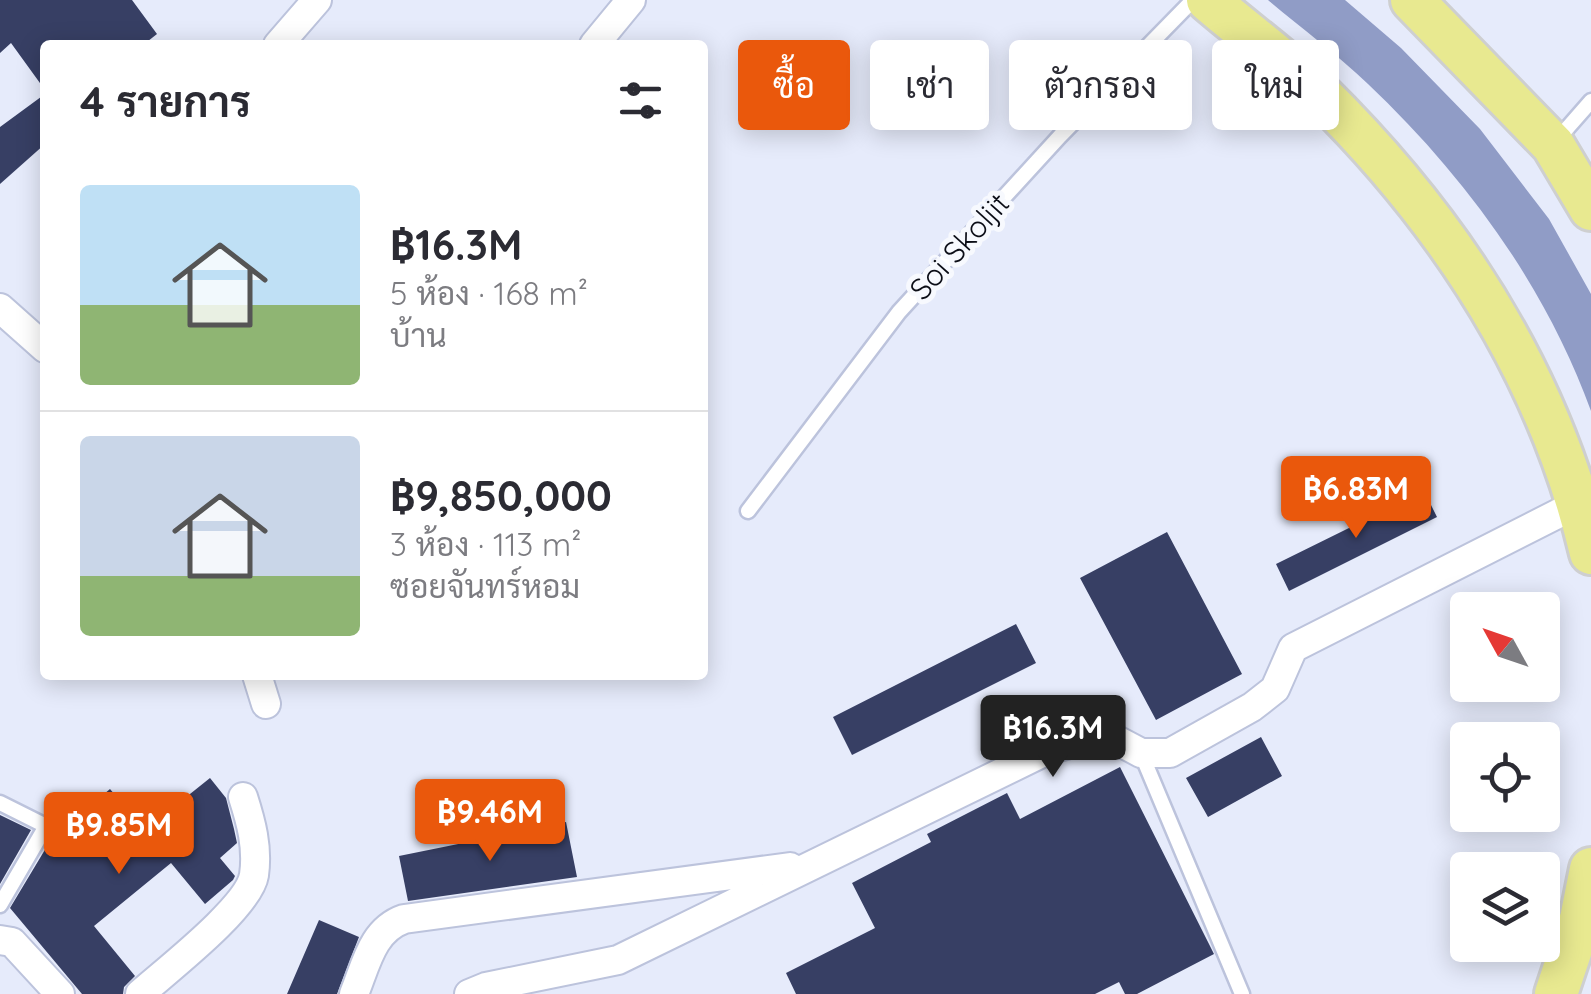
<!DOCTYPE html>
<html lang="th">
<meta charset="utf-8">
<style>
:root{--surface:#fff;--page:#f7f7f7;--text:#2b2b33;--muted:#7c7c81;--line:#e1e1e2;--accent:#ea580c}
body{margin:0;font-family:Quicksand,Sarabun,sans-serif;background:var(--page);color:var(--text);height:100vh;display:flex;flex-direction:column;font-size:38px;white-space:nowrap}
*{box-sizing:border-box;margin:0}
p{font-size:32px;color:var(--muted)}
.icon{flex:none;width:55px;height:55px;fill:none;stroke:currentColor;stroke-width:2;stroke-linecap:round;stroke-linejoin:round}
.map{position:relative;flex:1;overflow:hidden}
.drawer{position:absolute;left:40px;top:40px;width:668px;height:640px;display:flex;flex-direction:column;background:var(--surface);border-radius:10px;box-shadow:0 5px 25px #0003}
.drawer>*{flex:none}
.guide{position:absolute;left:738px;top:40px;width:702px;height:90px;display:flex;gap:20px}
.needle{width:65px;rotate:310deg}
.controls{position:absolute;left:1450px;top:592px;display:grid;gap:20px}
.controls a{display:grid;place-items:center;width:110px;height:110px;border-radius:10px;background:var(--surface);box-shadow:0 5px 25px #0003;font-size:50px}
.price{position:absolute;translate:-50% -85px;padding:0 22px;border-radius:10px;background:var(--accent);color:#fff;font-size:32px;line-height:65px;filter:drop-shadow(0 2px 5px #0008)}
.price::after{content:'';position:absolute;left:50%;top:60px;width:30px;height:22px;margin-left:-15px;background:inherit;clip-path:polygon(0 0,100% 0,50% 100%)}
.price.current{background:#222;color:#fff}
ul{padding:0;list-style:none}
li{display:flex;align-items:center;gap:30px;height:250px;padding:0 40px}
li+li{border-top:2px solid var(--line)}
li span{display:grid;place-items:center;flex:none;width:280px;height:200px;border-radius:10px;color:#555}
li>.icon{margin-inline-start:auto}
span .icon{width:120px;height:120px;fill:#fffc;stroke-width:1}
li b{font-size:42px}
h2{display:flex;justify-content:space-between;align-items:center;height:120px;padding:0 40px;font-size:42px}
.pill{padding:0 35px;border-radius:10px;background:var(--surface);box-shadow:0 5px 25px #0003;font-size:35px;line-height:90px}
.pill.current{background:var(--accent);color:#fff}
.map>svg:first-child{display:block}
.water{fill:#909cc6}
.building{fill:#373f64}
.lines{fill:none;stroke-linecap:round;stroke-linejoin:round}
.service-casing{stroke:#bcc3dc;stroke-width:19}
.minor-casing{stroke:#bcc3dc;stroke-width:32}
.primary-casing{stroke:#cecfd0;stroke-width:48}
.service{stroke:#fff;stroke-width:14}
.minor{stroke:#fff;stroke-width:28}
.primary{stroke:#e8e990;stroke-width:42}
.labels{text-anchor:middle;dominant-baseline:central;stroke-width:10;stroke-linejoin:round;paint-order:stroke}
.street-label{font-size:30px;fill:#0b0d16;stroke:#f7f9fe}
</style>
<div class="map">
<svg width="1591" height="994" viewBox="0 0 1591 994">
<rect width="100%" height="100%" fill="#e6ebfb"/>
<path class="water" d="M1268 0H1345L1401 48 1480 129 1549 219 1591 294V411C1546 286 1464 175 1368 84 1337 54 1301 28 1268 0Z"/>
<path class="building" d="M0 0H132L157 34 143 45H45V90L11 43 0 53Z
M45 94V144L0 184V127Z
M1424 491 1437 517 1289 591 1276 564Z
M1167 532 1242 674 1156 720 1080 578Z
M1016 624 1036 663 852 755 833 717Z
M1261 737 1282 776 1208 817 1186 778Z
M1120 767 1214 954 1137 994H1125L1119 982 1095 994H796L786 973 875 928 852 883 931 842 927 834 1007 793 1020 819Z
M210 778 226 798 234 829 237 843 220 858 235 876 233 880 205 904 171 863 94 926 135 976 124 987 123 994H82L10 908 52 838 110 789 141 826 166 805 170 810Z
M0 815 31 830 0 884Z
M566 822 577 877 408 901 399 856Z
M319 920 359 937 337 994H287Z"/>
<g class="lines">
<g class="service-casing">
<path id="service" d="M1556 141 1591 101
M748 511 899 312 1060 136 1193 0
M1141 753 1242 994
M0 803 46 826 0 905"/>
</g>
<g class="minor-casing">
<path id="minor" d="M278 45 317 0
M594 45 631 0
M0 308 45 348
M257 675 266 704
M0 940 12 942 60 994
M140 994C167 970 249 907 254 875 258 847 251 822 243 797
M354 994C366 965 372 930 404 919L790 867
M469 994 486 987 618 960 1048 750 1105 734 1141 753H1170L1252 707 1275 689 1293 648 1579 503"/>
</g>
<g class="primary-casing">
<path id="primary" d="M1208 0C1244 31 1284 60 1319 93 1449 221 1549 374 1591 553
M1412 0 1553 145 1591 209
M1556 994 1581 919 1591 869"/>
</g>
<use href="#service" class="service"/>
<use href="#minor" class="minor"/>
<use href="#primary" class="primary"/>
</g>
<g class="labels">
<g class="street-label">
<text transform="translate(959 246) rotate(-48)">Soi Skoljit</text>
</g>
</g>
</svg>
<div class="controls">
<a><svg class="needle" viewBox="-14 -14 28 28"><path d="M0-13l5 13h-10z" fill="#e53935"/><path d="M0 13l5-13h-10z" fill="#7c7c81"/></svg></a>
<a><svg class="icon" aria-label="locate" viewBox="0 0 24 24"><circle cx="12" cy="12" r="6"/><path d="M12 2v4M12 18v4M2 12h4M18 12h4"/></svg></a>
<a><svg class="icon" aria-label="layers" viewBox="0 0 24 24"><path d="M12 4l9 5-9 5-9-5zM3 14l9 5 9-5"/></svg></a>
</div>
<b class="price" style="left:1356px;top:541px">฿6.83M</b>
<b class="price current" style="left:1053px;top:780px">฿16.3M</b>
<b class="price" style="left:490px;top:864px">฿9.46M</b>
<b class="price" style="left:119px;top:877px">฿9.85M</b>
<div class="guide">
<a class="pill current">ซื้อ</a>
<a class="pill">เช่า</a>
<a class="pill">ตัวกรอง</a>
<a class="pill">ใหม่</a>
</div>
<section class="drawer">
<h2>4 รายการ<svg class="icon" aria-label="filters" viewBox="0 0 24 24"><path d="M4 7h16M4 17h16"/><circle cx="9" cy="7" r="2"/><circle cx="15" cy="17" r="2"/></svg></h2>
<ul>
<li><span style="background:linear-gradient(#bfe0f5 60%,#8fb573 0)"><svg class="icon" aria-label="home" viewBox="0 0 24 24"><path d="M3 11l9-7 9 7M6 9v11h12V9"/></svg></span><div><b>฿16.3M</b><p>5 ห้อง · 168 m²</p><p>บ้าน</p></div></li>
<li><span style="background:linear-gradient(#c9d6e8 70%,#8fb573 0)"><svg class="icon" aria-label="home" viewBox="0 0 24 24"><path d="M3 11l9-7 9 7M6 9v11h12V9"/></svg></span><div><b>฿9,850,000</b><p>3 ห้อง · 113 m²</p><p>ซอยจันทร์หอม</p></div></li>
</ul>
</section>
</div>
